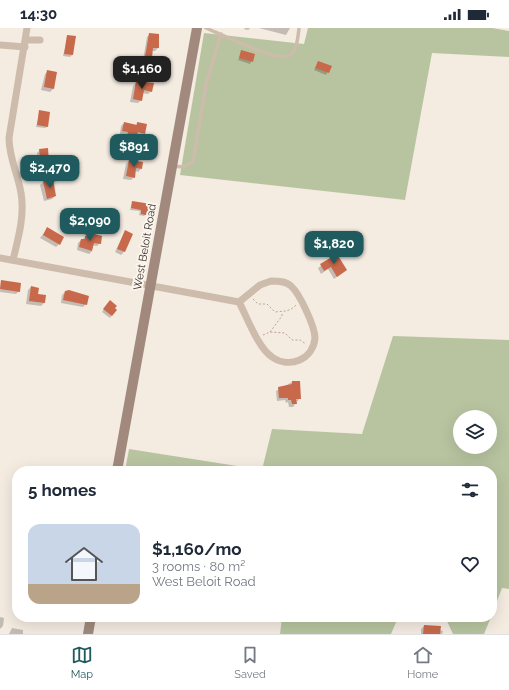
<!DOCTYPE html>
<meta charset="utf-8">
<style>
:root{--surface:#fff;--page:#f2f2f3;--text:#1f2937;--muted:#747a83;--line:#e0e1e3;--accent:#1f5a5e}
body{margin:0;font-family:Raleway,sans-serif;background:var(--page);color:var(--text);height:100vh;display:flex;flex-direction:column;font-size:15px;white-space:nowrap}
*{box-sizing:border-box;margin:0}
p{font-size:13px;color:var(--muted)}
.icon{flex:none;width:22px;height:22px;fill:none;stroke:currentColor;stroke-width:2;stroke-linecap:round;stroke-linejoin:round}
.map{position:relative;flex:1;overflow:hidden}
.drawer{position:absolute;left:12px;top:438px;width:485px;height:156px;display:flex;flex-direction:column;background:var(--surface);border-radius:16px;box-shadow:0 4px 16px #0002}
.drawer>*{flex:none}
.buttons{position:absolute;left:453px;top:382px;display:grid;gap:8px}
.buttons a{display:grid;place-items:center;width:44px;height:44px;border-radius:50%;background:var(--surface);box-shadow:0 4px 16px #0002;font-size:20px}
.price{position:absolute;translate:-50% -34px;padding:0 9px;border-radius:8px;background:var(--accent);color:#fff;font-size:13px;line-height:26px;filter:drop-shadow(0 1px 2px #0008)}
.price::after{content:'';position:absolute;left:50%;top:24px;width:12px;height:9px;margin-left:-6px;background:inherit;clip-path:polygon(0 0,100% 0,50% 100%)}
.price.on{background:#222;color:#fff}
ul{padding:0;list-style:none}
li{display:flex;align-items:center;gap:12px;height:100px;padding:0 16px}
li+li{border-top:1px solid var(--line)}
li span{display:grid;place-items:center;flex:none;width:112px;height:80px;border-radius:12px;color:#555}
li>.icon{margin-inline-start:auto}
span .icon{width:48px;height:48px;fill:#fffc;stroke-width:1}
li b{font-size:17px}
h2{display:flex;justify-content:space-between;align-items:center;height:48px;padding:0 16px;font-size:17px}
.status{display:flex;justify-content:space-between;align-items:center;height:28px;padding:0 20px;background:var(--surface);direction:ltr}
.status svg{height:11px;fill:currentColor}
.dock{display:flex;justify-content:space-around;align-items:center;height:56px;border-top:1px solid var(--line);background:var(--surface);font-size:11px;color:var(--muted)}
.dock a{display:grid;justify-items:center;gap:2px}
.dock .on{color:var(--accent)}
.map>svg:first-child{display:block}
.green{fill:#b8c4a0;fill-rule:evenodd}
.shadow{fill:#0003}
.building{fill:#c8694b}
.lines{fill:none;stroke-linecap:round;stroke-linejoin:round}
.path{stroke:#b9a596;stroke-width:1;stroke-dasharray:2 2;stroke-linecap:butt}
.service{stroke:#cdbbac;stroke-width:3.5}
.minor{stroke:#cdbbac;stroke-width:7}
.secondary{stroke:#a18a7d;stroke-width:10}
.labels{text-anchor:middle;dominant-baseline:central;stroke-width:4;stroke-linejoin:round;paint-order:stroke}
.street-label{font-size:11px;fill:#3b302b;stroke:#fbf5ee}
</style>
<div class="status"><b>14:30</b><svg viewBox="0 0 49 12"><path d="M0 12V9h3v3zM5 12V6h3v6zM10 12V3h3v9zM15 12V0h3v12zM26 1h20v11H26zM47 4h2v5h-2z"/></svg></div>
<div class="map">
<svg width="509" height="606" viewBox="0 0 509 606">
<rect width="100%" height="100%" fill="#f4ebe1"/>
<path class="green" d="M308 0H492L509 3V29L432 25 405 172 180 147 204 5 304 16Z
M393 308 509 312V561L502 560 492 586V443H125L129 421 262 442 272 401 362 406ZM460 389H490V419H460Z
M282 589H402L397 592 391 606H280Z
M445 589H491L484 606H453Z"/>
<path class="shadow" d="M259 0H290L286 7Z
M150 6 158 7V20L155 23H152L151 30 148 33 143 32 147 9Z
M68 8 72 27 70 29 63 28Z
M242 24 254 27 250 36 238 32Z
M319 34 331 38 326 47 314 42Z
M48 43 53 61 50 64 41 62 45 46Z
M136 55 151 63 148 66 142 65 141 72 138 75 130 74 133 58Z
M40 83 47 99 45 100 36 99Z
M124 95 135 98 137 95 144 105 141 108 136 107 135 114 132 117 124 115 125 107 120 106 121 98Z
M40 122 48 135 45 138 32 140 31 134 37 131V125Z
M129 133 141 141 138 144 135 143 134 149 131 152 123 151 126 136Z
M44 154 55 168 52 171 44 173 40 157Z
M132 175 149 183 144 188 139 187 140 183 130 182Z
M48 200 59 216 56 219 40 210Z
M125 203 124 224 121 227 115 224Z
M94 207 100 215 97 218 92 217V223L89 226 77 222 78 215 81 212 86 209 92 210Z
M336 227 346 242 334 251 328 241 321 246 318 240Z
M1 253 19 263 16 266 0 264Z
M31 259 37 266 45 268 44 275 41 278 26 276 28 262Z
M65 264 86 276 83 279 61 275 62 267Z
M108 275 116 282 110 290 102 284Z
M292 354 300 370 293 379H289L288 374 286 375 285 372 277 373 276 363Z
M0 589 4 590 3 598 0 601Z
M424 598 443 603 442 606H421V601Z
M12 600 23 602V606H9Z"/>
<path class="building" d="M149 5 159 6V20H153L152 30 145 29Z
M67 7 76 8 73 27 64 26Z
M241 22 255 26 253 34 239 30Z
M318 33 332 38 329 45 315 40Z
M47 42 57 44 54 61 44 59Z
M136 53 154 55 152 64 144 62 142 73 133 71Z
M39 82 50 84 48 99 37 97Z
M124 94 137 97V94L147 96 145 106 138 104 135 114 126 112 128 104 122 103Z
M48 120 49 136 35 137 34 130 40 129 39 121Z
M129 132 143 134 142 141 136 140 135 150 126 148Z
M53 151 56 168 47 171 43 153Z
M132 173 151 176 150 184 147 183 146 187 141 186V182L131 180Z
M47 199 64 209 60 217 43 207Z
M125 202 133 206 125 224 117 221Z
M94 206 102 208 101 216 94 215 92 223 79 219 81 211H85V208L93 209Z
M337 226 347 242 337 249 331 239 324 243 320 236Z
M1 252 21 255 20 264 0 261Z
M31 258 39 260 38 266 46 267 45 275 29 273Z
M69 262 89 268 87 277 63 272 65 263Z
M110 272 117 278 115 280 117 282 112 288 103 281Z
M292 353H300L301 371H296L297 376H292L291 372H288V370H279L278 359 292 356Z
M424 597 441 598 440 606H423Z"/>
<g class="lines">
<path class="path" d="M253 271 258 276H267L275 284C283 283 290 284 296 277
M270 304 282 288V285
M263 307 270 304 285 305 292 312H300L306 316"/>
<path class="service" d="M206 0C220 6 277 34 288 28 297 24 298 9 299 0
M246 0H248
M173 138 183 139 193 134 206 57 221 6"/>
<path class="minor" d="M26 12H40
M0 17 25 19
M0 230 239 274
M13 232C18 211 25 187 21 165 18 146 9 130 9 110L27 0
M271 253C278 253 286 253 291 258 300 266 315 299 315 310 313 332 289 341 272 329 258 320 247 289 239 274L260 257Z"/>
<path class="secondary" d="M117 443 197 0
M88 606 91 589"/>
</g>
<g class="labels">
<g class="street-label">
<text transform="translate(145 219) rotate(-80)">West Beloit Road</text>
</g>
</g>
</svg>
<div class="buttons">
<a><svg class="icon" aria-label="layers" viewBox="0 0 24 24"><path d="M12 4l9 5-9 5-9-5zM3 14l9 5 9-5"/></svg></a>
</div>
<b class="price on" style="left:142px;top:62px">$1,160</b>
<b class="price" style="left:134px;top:140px">$891</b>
<b class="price" style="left:50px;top:161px">$2,470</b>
<b class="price" style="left:90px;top:214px">$2,090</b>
<b class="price" style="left:334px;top:237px">$1,820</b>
<section class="drawer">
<h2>5 homes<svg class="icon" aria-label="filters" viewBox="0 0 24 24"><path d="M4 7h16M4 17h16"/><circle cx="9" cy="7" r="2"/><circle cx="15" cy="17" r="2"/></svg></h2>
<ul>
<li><span style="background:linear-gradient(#c9d6e8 75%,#b9a48a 0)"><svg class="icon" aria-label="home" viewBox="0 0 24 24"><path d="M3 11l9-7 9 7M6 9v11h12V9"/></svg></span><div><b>$1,160/mo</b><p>3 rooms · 80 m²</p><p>West Beloit Road</p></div><svg class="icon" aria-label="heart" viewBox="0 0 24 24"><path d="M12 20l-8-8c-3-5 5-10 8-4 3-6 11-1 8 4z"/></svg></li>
</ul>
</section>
</div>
<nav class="dock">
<a class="on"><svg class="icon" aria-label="map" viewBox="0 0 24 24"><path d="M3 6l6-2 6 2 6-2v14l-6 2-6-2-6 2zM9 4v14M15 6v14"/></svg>Map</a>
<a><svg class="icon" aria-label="saved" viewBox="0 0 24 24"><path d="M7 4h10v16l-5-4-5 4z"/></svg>Saved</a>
<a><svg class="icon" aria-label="home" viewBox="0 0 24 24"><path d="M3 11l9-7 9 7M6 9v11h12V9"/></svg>Home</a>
</nav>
